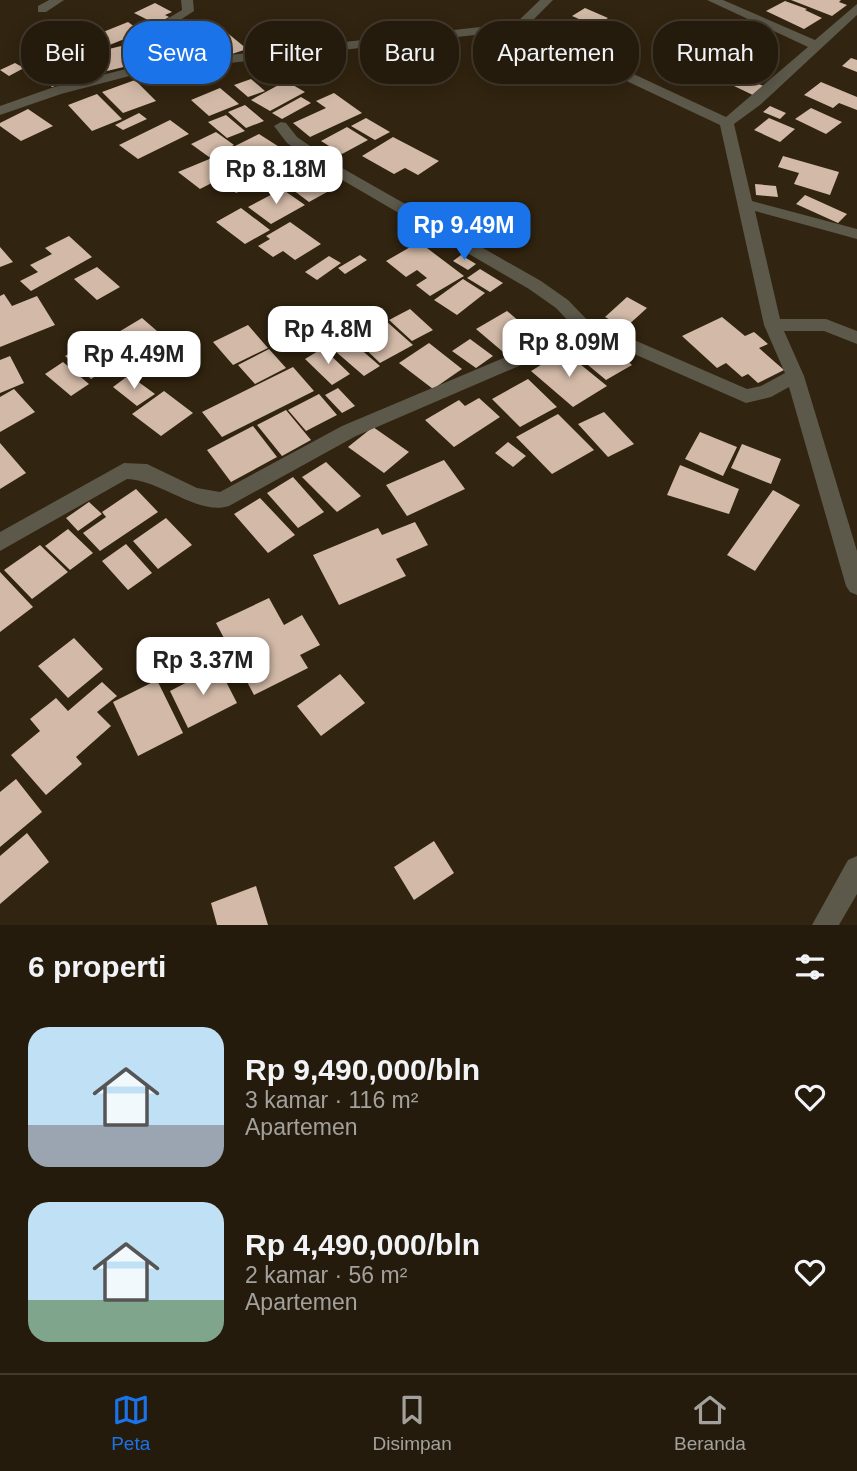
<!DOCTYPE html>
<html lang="id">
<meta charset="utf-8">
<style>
:root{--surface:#251b0c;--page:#31281a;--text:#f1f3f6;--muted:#a3a19d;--line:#42392d;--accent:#1a73e8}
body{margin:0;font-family:Helvetica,sans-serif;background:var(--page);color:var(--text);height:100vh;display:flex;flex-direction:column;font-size:26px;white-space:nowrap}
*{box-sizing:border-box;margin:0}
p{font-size:23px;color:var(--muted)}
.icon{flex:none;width:38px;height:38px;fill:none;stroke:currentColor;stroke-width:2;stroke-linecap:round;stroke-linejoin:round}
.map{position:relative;height:925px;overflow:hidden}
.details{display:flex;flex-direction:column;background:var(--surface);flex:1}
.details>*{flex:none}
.banner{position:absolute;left:21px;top:21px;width:816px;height:63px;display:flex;gap:14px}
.price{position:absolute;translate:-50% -60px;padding:0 16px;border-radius:14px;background:#fff;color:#222;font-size:23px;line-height:46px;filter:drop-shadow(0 2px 4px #0008)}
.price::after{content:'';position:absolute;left:50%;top:42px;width:21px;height:16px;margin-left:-10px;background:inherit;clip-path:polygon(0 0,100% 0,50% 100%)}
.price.current{background:var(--accent);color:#fff}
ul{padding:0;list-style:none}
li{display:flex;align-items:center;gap:21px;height:175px;padding:0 28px}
li span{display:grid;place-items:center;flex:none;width:196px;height:140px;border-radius:21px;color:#555}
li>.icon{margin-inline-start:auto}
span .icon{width:84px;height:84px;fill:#fffc;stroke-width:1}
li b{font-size:30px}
h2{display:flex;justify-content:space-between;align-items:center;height:84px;padding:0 28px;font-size:30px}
.pill{padding:0 24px;border-radius:28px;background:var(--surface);box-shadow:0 4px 18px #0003,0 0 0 2px var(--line);font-size:24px;line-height:63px}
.pill.current{background:var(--accent);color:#fff}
.tab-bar{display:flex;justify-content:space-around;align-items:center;height:98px;border-top:2px solid var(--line);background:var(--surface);font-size:19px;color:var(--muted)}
.tab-bar a{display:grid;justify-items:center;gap:4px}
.tab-bar .current{color:var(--accent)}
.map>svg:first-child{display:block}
.building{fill:#d3baa8}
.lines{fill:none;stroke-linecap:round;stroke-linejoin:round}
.minor{fill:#5c584a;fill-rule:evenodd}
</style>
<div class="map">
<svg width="857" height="925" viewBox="0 0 857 925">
<rect width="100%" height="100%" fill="#312410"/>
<path class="building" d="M791 0H841L839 2 847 5 832 16Z
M785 1 807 9 805 10 822 18 804 29 766 11Z
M155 3 172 12 165 15 169 17 156 24 134 13Z
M585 8 608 18 595 26 572 16Z
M128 22 142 32 107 46 93 36Z
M225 31 247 49 226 56 205 38Z
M200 39 215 53 203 57 189 43Z
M185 42 193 51 168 59 161 50Z
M682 44 702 52 683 66 676 64 672 67 661 62 665 59 658 56Z
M121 46 132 65 107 71 97 52Z
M49 47 60 57 33 67 22 56Z
M83 51 90 58 41 76 34 68Z
M737 56 746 60 750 57 768 64 764 67 769 69 754 82 766 87 755 96 713 76Z
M851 58 857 60V72L842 66Z
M85 62 95 72 52 87 42 77Z
M15 63 24 68 9 76 0 70Z
M263 66 281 77 270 82 252 72Z
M251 79 265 91 248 97 234 85Z
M135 80 156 101 123 113 102 92Z
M286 81 305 92 270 111 251 100Z
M821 82 857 97V110L839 103 833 108 804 95Z
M220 88 239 104 209 116 191 100Z
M334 93 362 113 310 137 293 123 326 108 316 101Z
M97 94 122 119 92 131 68 105Z
M301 97 311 103 282 119 272 113Z
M245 105 264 121 246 128 228 112Z
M770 106 786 113 780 119 763 112Z
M811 108 842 122 826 134 795 119Z
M28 109 53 126 21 141 0 126V123Z
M139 113 147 119 123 130 115 125Z
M226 115 245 131 227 138 208 122Z
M366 118 390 132 375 140 351 126Z
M769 118 795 129 780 142 754 130Z
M170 120 189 134 138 159 119 145Z
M347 127 368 140 342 154 321 141Z
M216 132 234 145 209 157 191 144Z
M259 134 284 150 250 169 225 151Z
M393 137 439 161 418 175 405 168 394 174 362 156Z
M224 153 243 167 200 189 178 172Z
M783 156 839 172 830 195 794 184 799 173 778 167Z
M265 163 278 175 236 193 224 181Z
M314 169 338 186 309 202 285 184Z
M755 184 776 186 778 197 756 195Z
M282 189 305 205 271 224 248 207Z
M805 195 847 214 838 223 796 204Z
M241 208 270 230 245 244 216 222Z
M290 222 321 244 295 260 283 251 273 257 258 246 270 239 266 236Z
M69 236 92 257 31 291 20 281 38 272 30 265 52 254 45 248Z
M419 242 464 276 430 296 416 285 427 278 417 270 406 277 386 261Z
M0 247 13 262 0 267Z
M360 255 367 260 345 274 338 268Z
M461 255 476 264 468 270 453 261Z
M329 256 341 263 317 280 305 272Z
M97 267 120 287 97 300 74 279Z
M480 269 503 283 490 292 467 278Z
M463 279 485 293 457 315 434 300Z
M4 294 12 306 37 296 55 325 0 347V296Z
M627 297 647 308 625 328 605 317Z
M410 309 433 330 412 341 389 320Z
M507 311 540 339 509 357 476 329Z
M722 317 745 336 754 332 768 344 759 348 784 370 758 383 748 374 742 377 726 363 717 368 682 336Z
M142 318 157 331 144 338 155 348 128 365 102 342Z
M386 321 413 345 380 363 354 338Z
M248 325 268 348 233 365 213 342Z
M470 339 493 356 476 368 452 351Z
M603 339 632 365 606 380 576 355Z
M92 340 119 362 91 379 65 356Z
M351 341 380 366 364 376 335 351Z
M429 343 462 369 433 389 399 363Z
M323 348 350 374 332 385 305 359Z
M269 349 286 368 255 384 238 365Z
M564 351 607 386 573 407 531 371Z
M10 356 24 383 0 393V360Z
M63 362 89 384 71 396 45 374Z
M293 367 314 391 222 437 202 412Z
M129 375 155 394 137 406 113 387Z
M528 379 557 407 520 427 492 399Z
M338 388 355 406 342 413 325 395Z
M14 389 35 412 0 432V397Z
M164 391 193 413 161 436 132 414Z
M319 394 337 415 306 431 288 410Z
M479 398 500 417 454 447 425 420 459 400 465 406Z
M286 410 311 440 282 456 257 425Z
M604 412 634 444 608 457 578 424Z
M558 414 594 450 552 474 516 437Z
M253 426 277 457 231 482 207 450Z
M373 427 409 452 384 473 348 447Z
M700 432 737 447 723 476 685 459Z
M508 442 526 456 513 467 495 453Z
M0 443 26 473 0 489Z
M742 444 781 459 771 484 731 468Z
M444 460 465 489 407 516 386 485Z
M326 462 361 496 337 512 302 477Z
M680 465 739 489 729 514 667 495Z
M293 477 324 512 298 528 267 493Z
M136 489 158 512 100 551 83 533 106 517 102 512Z
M773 490 800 505 755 571 727 555Z
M260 498 295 535 268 553 234 514Z
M89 502 102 514 78 531 66 518Z
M166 518 192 545 158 569 133 541Z
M415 522 428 545 396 559 406 576 339 605 313 555 378 528 382 535Z
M68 529 93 553 70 570 45 546Z
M126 544 152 573 128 590 102 561Z
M40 545 68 572 32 599 4 570Z
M0 572 33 607 0 632Z
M269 598 284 625 302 615 320 645 300 655 308 668 254 695 216 623Z
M74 638 103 669 68 698 38 666Z
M218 666 237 703 188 728 170 691Z
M340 674 365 703 321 736 297 706Z
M157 680 183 733 138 756 113 702Z
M102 682 117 696 97 712 111 726 76 757 82 764 46 795 11 755 40 731 30 719 56 698 68 711Z
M16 779 42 812 0 847V792Z
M27 833 49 862 0 904V856Z
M434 841 454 873 414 900 394 867Z
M256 886 268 925H217L211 903Z"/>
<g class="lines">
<path class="minor" d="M49 0H64L46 12H38V6Z
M181 0H193L194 11 142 45 147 64 516 23 540 0H553L528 25 726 117 808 47 707 0H723L815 40 857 4V15L760 105 734 124 752 201 857 229V239L755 211 780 319H826L857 331V344L824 331H784L804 376 857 551V595L850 592 846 586 789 387 771 397 746 403 609 343 584 338 356 436 229 506C199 516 160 480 127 479L0 551V532L124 463 147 464 197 488 220 492 342 426 575 328 556 308 529 289 332 174 287 143 274 126 281 122 286 123 297 137 342 168 541 281 568 300 595 328 618 333 747 389 761 386 785 373 764 325 720 125 518 30 141 73 61 94 0 115V106L51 88 134 67 130 41 182 10Z
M857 856V894L839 925H812L848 860Z"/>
</g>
</svg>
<b class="price" style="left:276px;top:206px">Rp 8.18M</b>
<b class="price current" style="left:464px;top:262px">Rp 9.49M</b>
<b class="price" style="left:328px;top:366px">Rp 4.8M</b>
<b class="price" style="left:569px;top:379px">Rp 8.09M</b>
<b class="price" style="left:134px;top:391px">Rp 4.49M</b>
<b class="price" style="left:203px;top:697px">Rp 3.37M</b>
<div class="banner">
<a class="pill">Beli</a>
<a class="pill current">Sewa</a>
<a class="pill">Filter</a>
<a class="pill">Baru</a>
<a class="pill">Apartemen</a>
<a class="pill">Rumah</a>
</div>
</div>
<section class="details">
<h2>6 properti<svg class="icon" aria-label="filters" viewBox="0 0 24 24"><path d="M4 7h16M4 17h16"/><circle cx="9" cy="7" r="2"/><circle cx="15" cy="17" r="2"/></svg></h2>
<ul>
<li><span style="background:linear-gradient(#bfe0f5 70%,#9aa5b1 0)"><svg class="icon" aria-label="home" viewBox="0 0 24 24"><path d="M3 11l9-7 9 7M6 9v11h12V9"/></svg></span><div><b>Rp 9,490,000/bln</b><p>3 kamar · 116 m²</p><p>Apartemen</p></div><svg class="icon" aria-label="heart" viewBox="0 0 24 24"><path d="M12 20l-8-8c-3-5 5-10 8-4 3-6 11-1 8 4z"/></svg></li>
<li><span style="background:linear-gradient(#bfe0f5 70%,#7fa58c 0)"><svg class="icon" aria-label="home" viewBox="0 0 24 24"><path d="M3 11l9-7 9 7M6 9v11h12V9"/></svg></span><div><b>Rp 4,490,000/bln</b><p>2 kamar · 56 m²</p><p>Apartemen</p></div><svg class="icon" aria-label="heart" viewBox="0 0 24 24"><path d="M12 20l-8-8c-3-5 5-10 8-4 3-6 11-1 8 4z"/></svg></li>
</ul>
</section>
<nav class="tab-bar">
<a class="current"><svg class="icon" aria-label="map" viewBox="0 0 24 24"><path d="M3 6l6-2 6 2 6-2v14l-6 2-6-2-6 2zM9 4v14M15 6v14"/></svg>Peta</a>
<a><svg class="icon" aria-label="saved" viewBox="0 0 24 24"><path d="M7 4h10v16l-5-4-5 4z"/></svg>Disimpan</a>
<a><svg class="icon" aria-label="home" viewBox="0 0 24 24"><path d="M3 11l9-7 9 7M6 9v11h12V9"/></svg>Beranda</a>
</nav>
